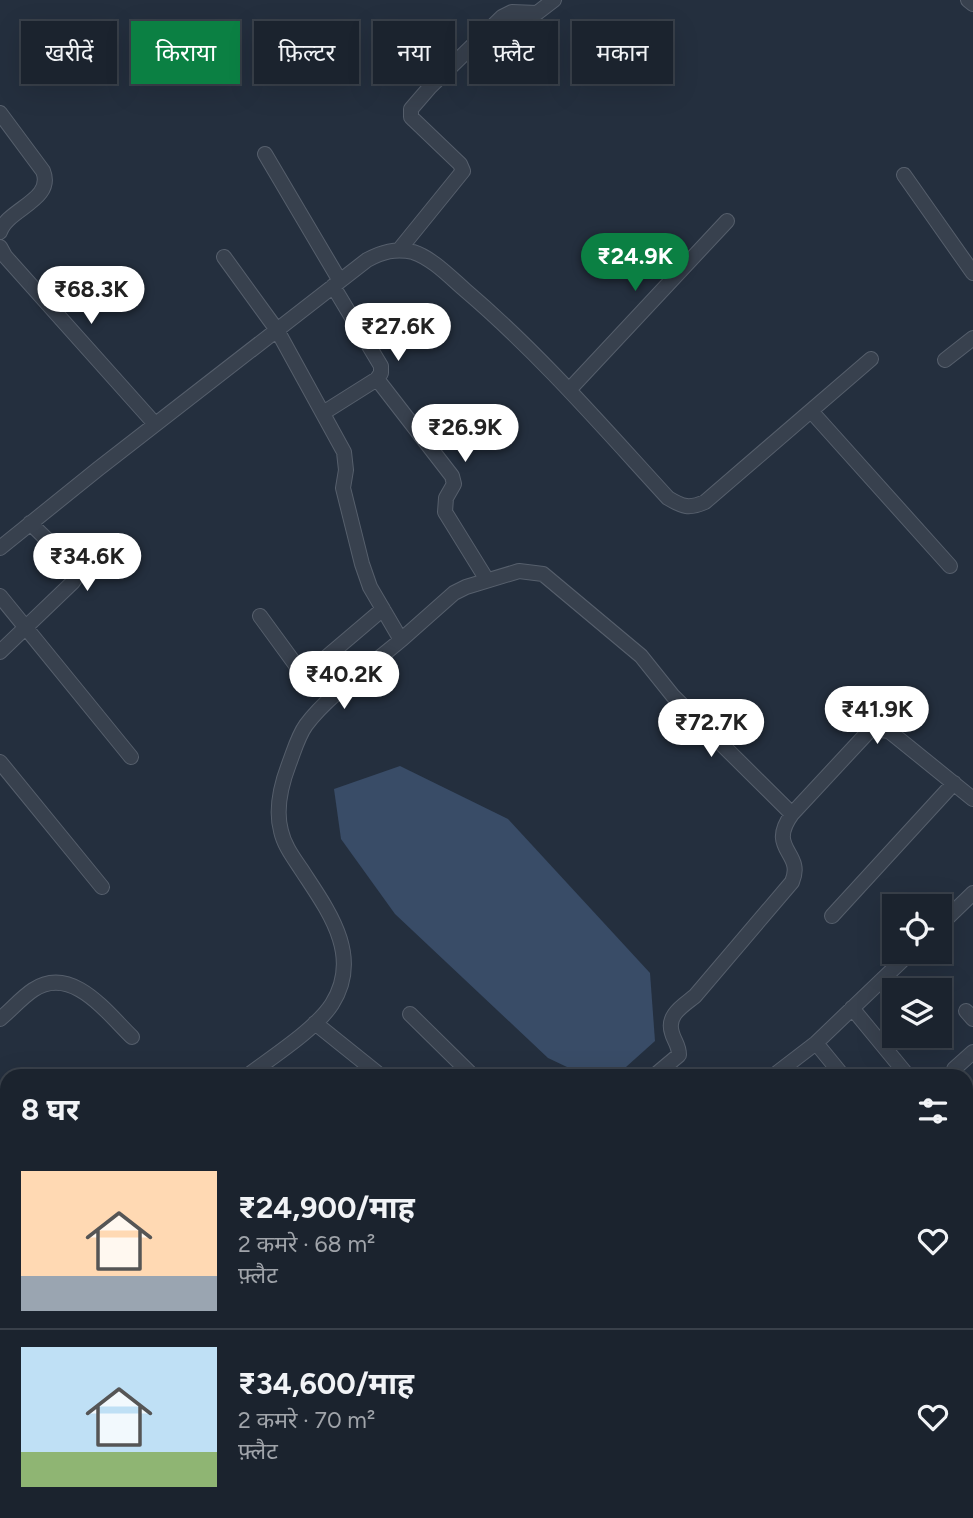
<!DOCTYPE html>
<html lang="hi">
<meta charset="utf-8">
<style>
:root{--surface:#1b232e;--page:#242b36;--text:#f1f3f6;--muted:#a0a4aa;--line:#39404a;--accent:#0b8043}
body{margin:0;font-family:Figtree,"Noto Sans Devanagari",sans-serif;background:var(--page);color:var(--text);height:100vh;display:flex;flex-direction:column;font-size:26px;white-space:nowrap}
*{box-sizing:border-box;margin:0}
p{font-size:23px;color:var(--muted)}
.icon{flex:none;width:38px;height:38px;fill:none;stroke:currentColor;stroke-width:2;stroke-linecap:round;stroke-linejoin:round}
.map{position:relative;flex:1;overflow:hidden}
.sheet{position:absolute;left:0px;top:1069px;width:973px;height:450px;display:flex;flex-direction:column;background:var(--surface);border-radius:21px 21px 0 0;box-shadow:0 7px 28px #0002,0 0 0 2px var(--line)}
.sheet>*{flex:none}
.top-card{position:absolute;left:21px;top:21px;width:931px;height:63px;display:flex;gap:14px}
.tools{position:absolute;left:882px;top:894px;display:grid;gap:14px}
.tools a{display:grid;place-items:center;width:70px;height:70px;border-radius:0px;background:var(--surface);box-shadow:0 7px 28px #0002,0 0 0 2px var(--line);font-size:35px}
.price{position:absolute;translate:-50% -60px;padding:0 16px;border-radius:24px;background:#fff;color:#222;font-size:23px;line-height:46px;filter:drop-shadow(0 2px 4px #0008)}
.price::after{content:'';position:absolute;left:50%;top:42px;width:21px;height:16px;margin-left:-10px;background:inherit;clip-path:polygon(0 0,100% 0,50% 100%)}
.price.selected{background:var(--accent);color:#fff}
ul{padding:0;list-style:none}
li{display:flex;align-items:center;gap:21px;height:175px;padding:0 21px}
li+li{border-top:2px solid var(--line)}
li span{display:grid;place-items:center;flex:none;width:196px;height:140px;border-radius:0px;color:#555}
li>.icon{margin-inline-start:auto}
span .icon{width:84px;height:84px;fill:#fffc;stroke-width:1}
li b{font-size:30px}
h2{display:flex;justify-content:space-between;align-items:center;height:84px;padding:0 21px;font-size:30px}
.tag{padding:0 24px;border-radius:0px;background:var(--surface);box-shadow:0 7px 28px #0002,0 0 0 2px var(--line);font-size:24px;line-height:63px}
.tag.selected{background:var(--accent);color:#fff}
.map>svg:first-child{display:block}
.water{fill:#394c67}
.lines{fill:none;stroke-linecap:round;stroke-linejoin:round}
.minor-casing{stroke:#565f6c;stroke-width:16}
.highway-casing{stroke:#434c59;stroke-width:23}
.minor{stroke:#38414e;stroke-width:14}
.highway{stroke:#746855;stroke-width:21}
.rail-casing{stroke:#5a6575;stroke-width:7}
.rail{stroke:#1d2633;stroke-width:4.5;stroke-dasharray:13;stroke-linecap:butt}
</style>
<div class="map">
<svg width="973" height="1518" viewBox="0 0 973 1518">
<rect width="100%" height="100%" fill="#242f3e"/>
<path class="water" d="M400 766 508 819 650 973 655 1041 616 1076H586L548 1058 395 914 341 839 334 789Z"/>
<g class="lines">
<g class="minor-casing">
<path id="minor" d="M968 0 973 4
M0 113 43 171C55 200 7 209 0 232
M265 154 340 281
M904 175 973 273
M0 247 5 256 155 424
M399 250 463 171 460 164 414 120 411 117V109L430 87 502 17 512 12 537 13 554 0
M224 257 277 330 344 452 346 470 343 488 362 564 370 587 401 640C373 664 327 696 306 725 298 736 294 751 289 764 281 785 275 809 281 831 284 845 293 857 301 869 327 909 363 955 332 1004 316 1029 272 1057 247 1076
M945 360 973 338
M377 379 452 476 454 484 446 498 445 512 487 580
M569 390 727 221
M811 411 950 566
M323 413 377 379 381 373V366L333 286
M0 548 98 469 367 260C382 252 395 248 413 252 432 258 450 277 465 290 539 353 602 426 668 498 683 507 689 509 705 502L871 359
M0 596 131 757
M260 616 298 668 304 671 316 666 383 609
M401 640 454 593 466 587 519 571 543 574 641 656 673 696 792 814C766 850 805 852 792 882L695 996C683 1006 666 1015 672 1033 674 1041 679 1045 679 1055L654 1076
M0 652 73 582 76 577 74 566 30 523
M0 762 102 887
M792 814 871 729 889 731 973 799
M832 916 954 783
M940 925 973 893
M852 1008 908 1076
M966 1011 973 1019
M410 1014 473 1076
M0 1019C11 1010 21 998 33 990 72 964 107 1013 132 1037
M315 1023 381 1076
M816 1043 843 1076
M954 1069 973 1052
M773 1076 816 1043 911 952
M966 1128 973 1122
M966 1218 973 1212
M966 1290 973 1297
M547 1512 552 1518
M830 1512 834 1518
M946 1512 951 1518
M332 1518 339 1512
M632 1518 639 1512"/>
</g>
<g class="highway-casing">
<path id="highway" d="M0 1162 7 1170
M287 1512 291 1518"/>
</g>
<use href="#minor" class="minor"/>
<use href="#highway" class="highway"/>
<g class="rail-casing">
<path id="rail" d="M0 1465 7 1473
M38 1512 43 1518"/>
</g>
<use href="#rail" class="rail"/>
</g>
</svg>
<div class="tools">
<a><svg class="icon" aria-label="locate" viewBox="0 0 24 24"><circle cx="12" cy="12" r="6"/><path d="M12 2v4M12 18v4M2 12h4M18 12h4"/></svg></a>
<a><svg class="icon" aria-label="layers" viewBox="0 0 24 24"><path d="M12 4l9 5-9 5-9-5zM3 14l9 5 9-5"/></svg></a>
</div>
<b class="price selected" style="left:635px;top:293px">₹24.9K</b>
<b class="price" style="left:91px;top:326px">₹68.3K</b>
<b class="price" style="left:398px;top:363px">₹27.6K</b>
<b class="price" style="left:465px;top:464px">₹26.9K</b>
<b class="price" style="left:87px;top:593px">₹34.6K</b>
<b class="price" style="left:344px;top:711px">₹40.2K</b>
<b class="price" style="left:877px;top:746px">₹41.9K</b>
<b class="price" style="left:711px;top:759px">₹72.7K</b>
<div class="top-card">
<a class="tag">खरीदें</a>
<a class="tag selected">किराया</a>
<a class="tag">फ़िल्टर</a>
<a class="tag">नया</a>
<a class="tag">फ़्लैट</a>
<a class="tag">मकान</a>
</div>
<section class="sheet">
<h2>8 घर<svg class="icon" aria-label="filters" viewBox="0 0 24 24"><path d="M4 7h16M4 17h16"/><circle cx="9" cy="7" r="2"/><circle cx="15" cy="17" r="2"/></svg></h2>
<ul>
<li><span style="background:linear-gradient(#ffd9b3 75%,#9aa5b1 0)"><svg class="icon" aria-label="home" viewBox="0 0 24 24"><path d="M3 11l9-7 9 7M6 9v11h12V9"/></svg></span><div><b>₹24,900/माह</b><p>2 कमरे · 68 m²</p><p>फ़्लैट</p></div><svg class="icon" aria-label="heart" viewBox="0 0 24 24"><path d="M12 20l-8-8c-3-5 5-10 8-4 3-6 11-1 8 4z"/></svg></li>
<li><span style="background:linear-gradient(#bfe0f5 75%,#8fb573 0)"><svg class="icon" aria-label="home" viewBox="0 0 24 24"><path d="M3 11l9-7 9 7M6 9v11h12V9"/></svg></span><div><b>₹34,600/माह</b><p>2 कमरे · 70 m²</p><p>फ़्लैट</p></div><svg class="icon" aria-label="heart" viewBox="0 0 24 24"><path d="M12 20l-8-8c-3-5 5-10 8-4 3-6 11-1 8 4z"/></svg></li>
</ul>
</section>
</div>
